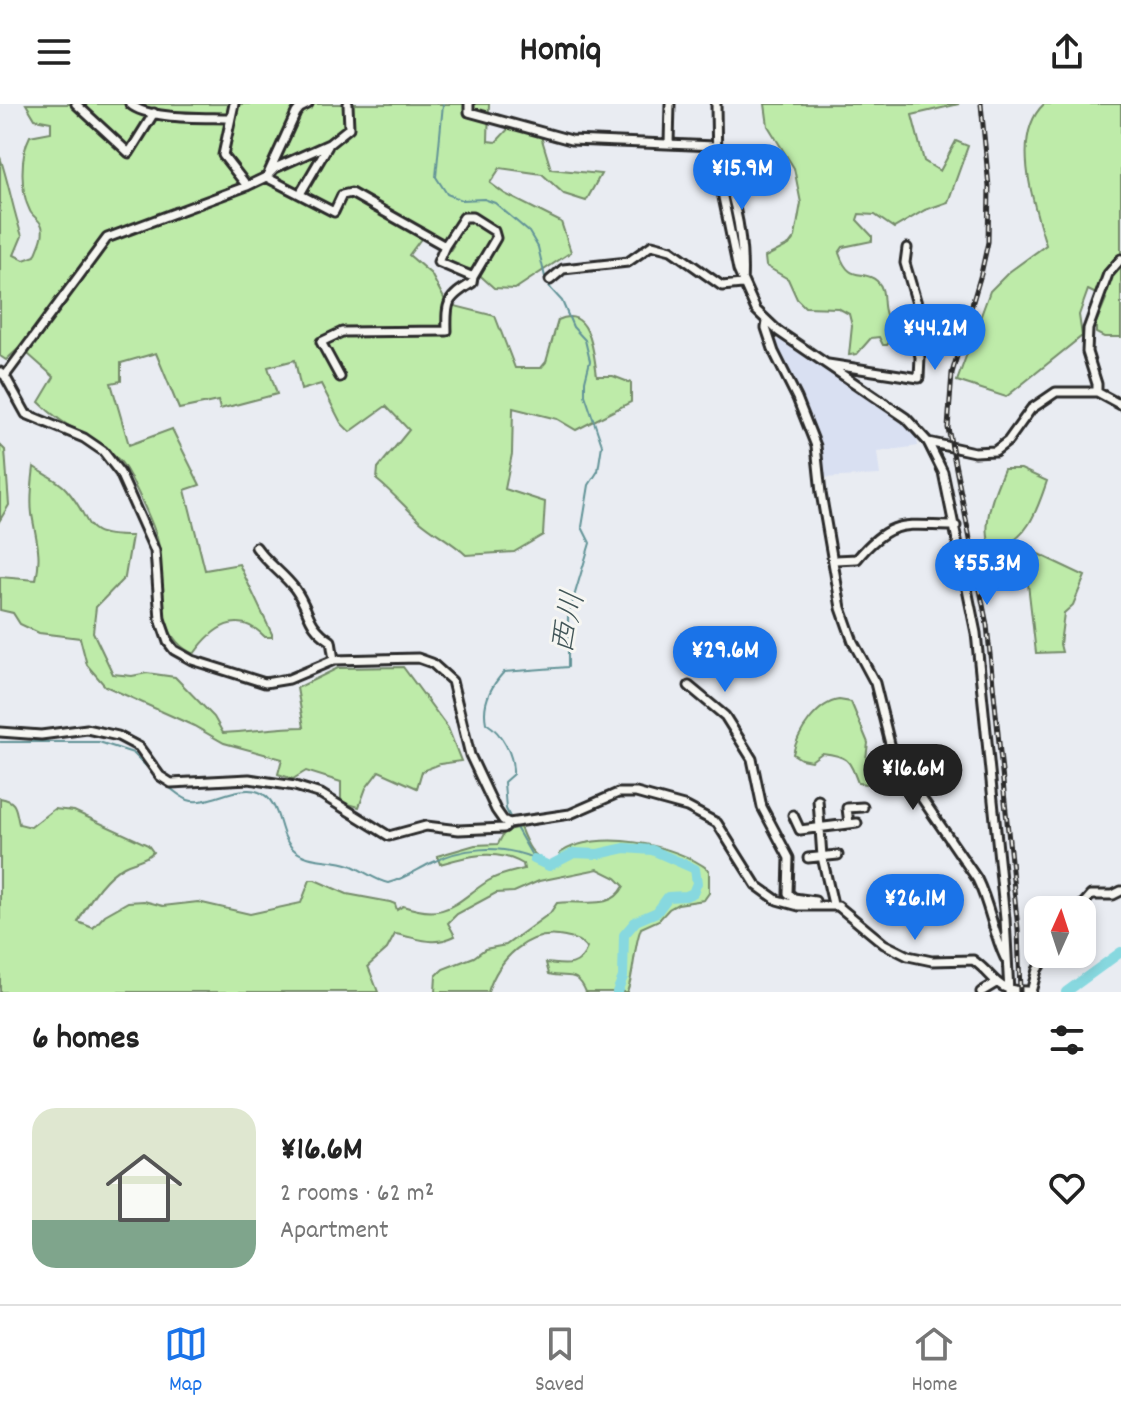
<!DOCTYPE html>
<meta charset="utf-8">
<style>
:root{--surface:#fff;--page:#f6f6f6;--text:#222;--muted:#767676;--line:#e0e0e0;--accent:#1a73e8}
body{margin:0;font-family:Dekko,"Klee One",sans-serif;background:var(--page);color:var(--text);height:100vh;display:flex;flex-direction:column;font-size:30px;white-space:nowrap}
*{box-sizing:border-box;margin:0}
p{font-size:26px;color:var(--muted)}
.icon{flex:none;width:44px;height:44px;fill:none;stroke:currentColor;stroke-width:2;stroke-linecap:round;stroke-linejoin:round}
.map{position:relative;height:888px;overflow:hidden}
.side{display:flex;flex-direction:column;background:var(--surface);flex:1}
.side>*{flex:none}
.needle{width:52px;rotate:3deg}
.controls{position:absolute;left:1024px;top:792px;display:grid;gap:16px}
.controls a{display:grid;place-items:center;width:72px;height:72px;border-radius:16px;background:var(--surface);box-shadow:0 4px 12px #0003;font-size:40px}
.price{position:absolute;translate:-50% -68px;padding:0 18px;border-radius:28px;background:var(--accent);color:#fff;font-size:26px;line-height:52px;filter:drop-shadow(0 2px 4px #0008)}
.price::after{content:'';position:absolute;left:50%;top:48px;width:24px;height:18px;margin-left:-12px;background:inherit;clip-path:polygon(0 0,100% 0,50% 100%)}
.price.on{background:#222;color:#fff}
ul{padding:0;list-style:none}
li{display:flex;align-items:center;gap:24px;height:200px;padding:0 32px}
li span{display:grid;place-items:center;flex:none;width:224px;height:160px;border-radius:24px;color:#555}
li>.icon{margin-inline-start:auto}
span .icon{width:96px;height:96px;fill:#fffc;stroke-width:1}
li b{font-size:34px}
h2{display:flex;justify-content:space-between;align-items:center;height:96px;padding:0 32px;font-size:34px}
header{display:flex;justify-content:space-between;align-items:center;height:104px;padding:0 32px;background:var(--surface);font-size:36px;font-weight:700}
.menu{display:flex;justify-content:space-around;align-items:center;height:112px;border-top:2px solid var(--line);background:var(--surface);font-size:22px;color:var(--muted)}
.menu a{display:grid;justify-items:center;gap:4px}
.menu .on{color:var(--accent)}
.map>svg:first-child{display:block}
.built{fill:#d9e0f2}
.green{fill:#beeba9;stroke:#748b6a;stroke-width:2}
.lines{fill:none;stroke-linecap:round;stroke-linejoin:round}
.stream{stroke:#629397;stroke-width:2}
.river{stroke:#87d8df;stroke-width:10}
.minor-casing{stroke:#2b2b2b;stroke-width:13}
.minor{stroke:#f6f6f2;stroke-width:7}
.rail-casing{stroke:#2b2b2b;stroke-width:5}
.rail{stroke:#f6f6f2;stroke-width:2;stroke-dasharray:6;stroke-linecap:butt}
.labels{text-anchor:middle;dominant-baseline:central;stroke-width:6;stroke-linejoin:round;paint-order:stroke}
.water-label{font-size:32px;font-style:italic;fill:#425658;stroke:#f6f6f2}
</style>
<header><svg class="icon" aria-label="menu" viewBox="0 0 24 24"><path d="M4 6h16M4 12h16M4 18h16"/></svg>Homiq<svg class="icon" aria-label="share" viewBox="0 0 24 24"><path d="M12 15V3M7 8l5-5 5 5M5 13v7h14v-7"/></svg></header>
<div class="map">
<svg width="1121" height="888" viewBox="0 0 1121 888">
<rect width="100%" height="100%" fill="#e9ecf2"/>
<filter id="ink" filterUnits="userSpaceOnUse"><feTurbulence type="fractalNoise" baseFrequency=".0125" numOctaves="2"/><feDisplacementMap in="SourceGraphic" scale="16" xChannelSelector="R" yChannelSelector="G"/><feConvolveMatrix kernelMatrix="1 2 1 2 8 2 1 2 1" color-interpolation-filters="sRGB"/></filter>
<g filter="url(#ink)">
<path class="built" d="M779 235 906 321 917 335 918 342 877 348 880 371 821 374 818 340 773 239Z"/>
<path class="green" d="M26 0H489L488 37 496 38 510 23 540 29 551 65 601 70 586 97 564 90 542 70 500 64 490 79 505 90 561 118 571 148 515 185 494 184 474 166 442 159 453 142 426 128 409 151 431 170 447 200 495 212 515 264H541L546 258 558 216C591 200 594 252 597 272H613L631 279V298L576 326 557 315 513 304 512 350 505 385 545 398 543 431 514 448 466 451C451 437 434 429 419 416 405 403 392 388 377 376L378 364 409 326 386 302 350 328 341 319 321 280 301 286 295 256 268 263 277 290 220 305 218 297 179 305 156 249 121 259V277L111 279 129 341 172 325 200 381 185 386 205 466 239 460 272 530V533H265C238 505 213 523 194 550 147 530 170 466 155 428 150 414 128 364 119 356 95 334 64 324 39 298L54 273 20 243 6 256 0 252V53C9 80 13 106 22 132L14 151 24 156 35 152C38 144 45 132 42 122 40 116 32 112 30 107 20 87 20 51 30 32L51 28V18L35 15Z
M765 0H959L912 11 924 57 940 67 956 37 968 42 948 98 925 106 894 124 875 111 859 110 857 116 872 132V137L843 143 839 149C850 181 862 164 877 177 886 186 882 197 885 207 888 221 900 227 887 241H883L879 233 871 234 857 250 849 251 852 222 849 210 838 204 805 203 797 195 788 175 766 162 765 153 789 141 795 133 801 99 794 64 768 22Z
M1044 0H1121V233H1104L1096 229V219L1106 195 1088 186 1079 211 1082 232 1006 293 957 277 990 187 1009 168 1046 141C1034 102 1010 32 1044 0Z
M0 341 5 346 9 401 0 416Z
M34 363C44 370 58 376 66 385 96 418 76 432 132 432L125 473 96 503 93 528 113 570 132 572 147 569 175 573 214 613 223 629C251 628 276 623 304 623L297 584 338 564 403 563 448 624 461 657 440 660 422 667 417 684 379 667 366 684 359 703 341 698V678L306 667 293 675 278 670 282 655 224 639 194 622 105 582 87 561 80 534 39 529 20 520 13 509 0 506V473L36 476C42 449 36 436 32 410 30 394 32 379 34 363Z
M1004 365H1021L1047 377C1038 403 1028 438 997 443L989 438C983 415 995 386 1004 365Z
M1032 447 1085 472 1073 501 1064 509 1060 540 1062 548 1036 549 1028 480 1015 471Z
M839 596 851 598 868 639 866 655 870 676 867 680 858 679C849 655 848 652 822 649L811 657 801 655 793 650C797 629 817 599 839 596Z
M0 694C18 697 15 705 19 720L31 723 54 705 74 707 148 741 153 748C144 757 135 756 124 762 104 773 88 798 78 818L93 824 105 811 128 798 144 797 163 802 198 798 250 810 301 799 310 776H315L347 790 390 798 395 800 397 806 403 802C447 817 454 799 488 777 499 770 513 768 524 765L523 760C496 744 467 752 440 760L437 752 475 741 498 740 505 727 520 723C528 743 531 751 550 760L559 756 560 749C596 724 676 740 709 766V789L704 796 678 800 669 805 659 816 641 824C633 845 635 867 627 888H586C576 865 568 875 549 870L546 859C565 861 579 865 587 844 581 836 574 835 565 833 528 824 498 856 488 888H435L436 872 443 865 474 853 485 845 506 841 550 809 557 799C581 795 611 808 624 782L616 774 598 765 539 777 514 788 496 789 457 810 448 819 455 832C432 843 419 834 395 830L387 845 368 862 378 888H0Z"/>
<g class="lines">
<path class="stream" d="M443 0 436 73 447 90 462 96 484 95 495 99 529 128 538 143 545 173 551 185 562 197 573 223 585 236 590 257 585 277V291L602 341 598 367 589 381 582 423 590 439 568 513V563L504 568C491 582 482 600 486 619 502 629 514 651 513 670L504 678 506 705 511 715
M0 638H99L133 649 155 671
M163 678C170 684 179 692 188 696 207 703 238 679 259 688 282 697 277 729 292 744 307 759 331 754 350 761 363 766 374 776 388 779 403 775 415 767 429 760 461 743 499 740 533 754
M514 720 534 755"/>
<path class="river" d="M534 755 549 762 574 749 598 750 625 744 652 746 695 765 697 779 693 789 686 792 668 793 657 808 636 817 624 831 623 873 617 888
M1066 888 1121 848"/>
<g class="minor-casing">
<path id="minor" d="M76 0 129 49 154 9
M130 0C148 16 205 13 229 14
M234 0 223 51 247 82
M469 0V8L571 36 715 42C733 85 745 133 742 180L722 182 671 146 652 141 628 158 563 165 550 176
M716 0 717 64 738 166 756 206 778 227 906 314 928 338 943 368 976 529 1005 815 1009 888
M669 39 670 0
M269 68 296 9 300 4 308 0
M266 73 334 108 342 91 351 89 445 142
M300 90 328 42
M464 113H472L494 127 496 134 473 173 438 158 445 142Z
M767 218 766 224 774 248 797 294 816 342 821 389 841 504 853 538 875 579 893 652 977 775C990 801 993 829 1005 854
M828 260 919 274 920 253 916 237 920 210 905 159 907 144
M0 268 5 272 26 310 84 334 103 347 120 369 155 447 160 515 168 538 174 546 192 556 265 579 289 575 334 556 418 554 432 559 452 577 470 651 496 706 503 716 509 719
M5 272 107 134 247 82 266 73 275 64 329 40 349 24 348 0
M340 273 321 238 342 228 447 227C446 198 447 194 472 179L473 173
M1097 288V280L1087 248 1088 225 1108 170 1121 155
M928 338 974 348 995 347 1008 337 1031 305 1056 288H1097L1121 301
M256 443C267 459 284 470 295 485 311 507 305 520 331 537L334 556
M835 456 857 455C892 413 905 422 956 422
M689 582 725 612 752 655 762 703 789 754 788 789 794 794 815 797
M0 628 41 631 87 625 118 632 139 643 160 672 171 679 249 675 295 682 321 690 389 732 426 722 459 726 504 724 509 719 570 710 618 689H636L687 703 717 719 756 781 777 796 799 802H838L884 840 908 852 932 857 973 856C998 874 994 888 1030 887
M818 696 822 753 833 800
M793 711 800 726 857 719
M849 720 847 704 863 703
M808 754 838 751
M1078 806 1091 791H1113L1121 787
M981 888 996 879
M1031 888 1037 866 1047 850"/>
</g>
<use href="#minor" class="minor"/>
<g class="rail-casing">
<path id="rail" d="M981 0 989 83 988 138 981 170 952 269 948 324 987 521 1018 825 1020 888"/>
</g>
<use href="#rail" class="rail"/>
</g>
</g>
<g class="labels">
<g class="water-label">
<text transform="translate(571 519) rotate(-79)">西川</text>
</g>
</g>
</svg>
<div class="controls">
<a><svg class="needle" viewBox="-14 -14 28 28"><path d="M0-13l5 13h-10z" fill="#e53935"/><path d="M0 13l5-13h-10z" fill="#767676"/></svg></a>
</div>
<b class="price" style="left:742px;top:108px">¥15.9M</b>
<b class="price" style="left:935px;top:268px">¥44.2M</b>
<b class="price" style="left:987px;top:503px">¥55.3M</b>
<b class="price" style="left:725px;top:590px">¥29.6M</b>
<b class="price on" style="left:913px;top:708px">¥16.6M</b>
<b class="price" style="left:915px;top:838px">¥26.1M</b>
</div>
<section class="side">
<h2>6 homes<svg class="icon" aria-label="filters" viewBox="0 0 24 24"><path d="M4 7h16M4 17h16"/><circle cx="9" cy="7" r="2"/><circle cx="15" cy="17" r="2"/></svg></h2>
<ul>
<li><span style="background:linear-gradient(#dfe7d0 70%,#7fa58c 0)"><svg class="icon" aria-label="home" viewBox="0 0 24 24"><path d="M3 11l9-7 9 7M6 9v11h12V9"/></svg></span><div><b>¥16.6M</b><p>2 rooms · 62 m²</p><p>Apartment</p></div><svg class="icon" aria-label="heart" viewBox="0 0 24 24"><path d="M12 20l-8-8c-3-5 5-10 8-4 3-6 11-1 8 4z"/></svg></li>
</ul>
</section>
<nav class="menu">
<a class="on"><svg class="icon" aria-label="map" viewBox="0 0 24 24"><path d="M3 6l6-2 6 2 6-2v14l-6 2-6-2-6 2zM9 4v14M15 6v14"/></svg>Map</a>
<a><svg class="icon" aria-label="saved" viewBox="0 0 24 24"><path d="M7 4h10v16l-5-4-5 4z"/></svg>Saved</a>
<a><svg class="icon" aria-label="home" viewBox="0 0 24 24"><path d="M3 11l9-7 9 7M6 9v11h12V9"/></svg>Home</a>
</nav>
